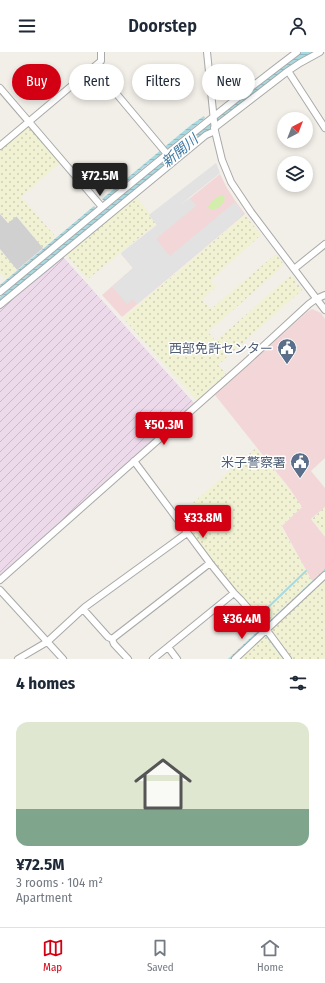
<!DOCTYPE html>
<meta charset="utf-8">
<style>
:root{--surface:#fff;--page:#f6f6f7;--text:#1f2937;--muted:#747a83;--line:#e0e1e3;--accent:#d30013}
body{margin:0;font-family:"Fira Sans Condensed","Noto Sans JP",sans-serif;background:var(--page);color:var(--text);height:100vh;display:flex;flex-direction:column;font-size:15px;white-space:nowrap}
*{box-sizing:border-box;margin:0}
p{font-size:13px;color:var(--muted)}
.icon{flex:none;width:22px;height:22px;fill:none;stroke:currentColor;stroke-width:2;stroke-linecap:round;stroke-linejoin:round}
.map{position:relative;height:607px;overflow:hidden}
.side{display:flex;flex-direction:column;background:var(--surface);flex:1}
.side>*{flex:none}
.top-card{position:absolute;left:12px;top:12px;width:301px;height:36px;display:flex;gap:8px}
.needle{width:26px;rotate:42deg}
.controls{position:absolute;left:277px;top:60px;display:grid;gap:8px}
.controls a{display:grid;place-items:center;width:36px;height:36px;border-radius:50%;background:var(--surface);box-shadow:0 2px 6px #0003;font-size:20px}
.price{position:absolute;translate:-50% -34px;padding:0 9px;border-radius:4px;background:var(--accent);color:#fff;font-size:13px;line-height:26px;filter:drop-shadow(0 1px 2px #0008)}
.price::after{content:'';position:absolute;left:50%;top:24px;width:12px;height:9px;margin-left:-6px;background:inherit;clip-path:polygon(0 0,100% 0,50% 100%)}
.price.current{background:#222;color:#fff}
ul{padding:0;list-style:none}
li{display:grid;align-content:center;gap:8px;height:212px;padding:0 16px}
li span{display:grid;place-items:center;height:124px;border-radius:12px;color:#555}
li>.icon{margin-inline-start:auto}
span .icon{width:72px;height:72px;fill:#fffc;stroke-width:1}
li b{font-size:17px}
h2{display:flex;justify-content:space-between;align-items:center;height:48px;padding:0 16px;font-size:17px}
.pill{padding:0 14px;border-radius:18px;background:var(--surface);box-shadow:0 2px 6px #0003;font-size:14px;line-height:36px}
.pill.current{background:var(--accent);color:#fff}
header{display:flex;justify-content:space-between;align-items:center;height:52px;padding:0 16px;background:var(--surface);font-size:18px;font-weight:600}
.menu{display:flex;justify-content:space-around;align-items:center;height:56px;border-top:1px solid var(--line);background:var(--surface);font-size:11px;color:var(--muted)}
.menu a{display:grid;justify-items:center;gap:2px}
.menu .current{color:var(--accent)}
.map>svg:first-child{display:block}
.commercial{fill:#f3d7d8}
.industrial{fill:url(#industrial-furrows)}
.religious{fill:#d0d0d0}
.farmland{fill:url(#farmland-dots)}
.grass{fill:#d3eeac}
.parking{fill:#e2e2e2}
.water{fill:url(#water-rules)}
.lines{fill:none;stroke-linecap:round;stroke-linejoin:round}
.stream{stroke:#a6dae2;stroke-width:2}
.minor-casing{stroke:#a9a9a9;stroke-width:8}
.minor{stroke:#fff;stroke-width:6}
.labels{text-anchor:middle;dominant-baseline:central;stroke-width:3;stroke-linejoin:round;paint-order:stroke}
.service-label{font-size:13px;fill:#4e5e75;stroke:#fff;text-anchor:end}
.water-label{font-size:14px;font-style:italic;fill:#3e78a0;stroke:#fff}
</style>
<header><svg class="icon" aria-label="menu" viewBox="0 0 24 24"><path d="M4 6h16M4 12h16M4 18h16"/></svg>Doorstep<svg class="icon" aria-label="person" viewBox="0 0 24 24"><circle cx="12" cy="8" r="4"/><path d="M4 21q1-7 8-7t8 7"/></svg></header>
<div class="map">
<svg width="325" height="607" viewBox="0 0 325 607">
<defs>
<pattern id="industrial-furrows" width="10" height="10" patternUnits="userSpaceOnUse"><rect width="10" height="10" fill="#ecdaea"/><path d="M-1 1l2-2M0 10L10 0M9 11l2-2" fill="none" stroke="#cabbc8"/></pattern>
<pattern id="farmland-dots" width="8" height="8" patternUnits="userSpaceOnUse"><rect width="8" height="8" fill="#f1f1d3"/><path d="M2 2h.1M6 6h.1" fill="none" stroke="#ceceb5" stroke-width="1.8" stroke-linecap="round"/></pattern>
<pattern id="water-rules" width="6" height="5" patternUnits="userSpaceOnUse"><rect width="6" height="5" fill="#a6dae2"/><path d="M0 2.5h6" fill="none" stroke="#8fbbc2"/></pattern>
</defs>
<rect width="100%" height="100%" fill="#f2eee8"/>
<path class="commercial" d="M220 122 227 136 236 150 245 162 122 265 102 243 133 216 121 202Z
M312 257 321 261 325 267V406L311 419 325 436V455L311 467 325 485V517L312 529 282 474 302 455 290 437 215 343 307 260Z"/>
<path class="industrial" d="M61 206H64L194 351 0 523V256Z"/>
<path class="religious" d="M0 162 8 171 16 164 43 196 17 218 0 197Z"/>
<path class="farmland" d="M29 73 60 111 21 145 55 184 52 187 53 188 43 196 17 164 8 171 0 161V96Z
M135 144 150 161 148 163 156 172 88 227 67 204 72 196Z
M245 163 261 183 211 228 216 235 202 248 211 257 276 202 284 213 208 280 216 289 291 223 297 230 294 232 296 234 298 232 302 238 218 313 226 322 197 348 123 266Z
M0 198 17 218 6 227 0 221Z
M256 396 290 438 302 455 281 474 312 529 265 572 245 550 247 548 246 546 244 548 224 527 227 524 226 523 223 525 210 508 212 505 211 503 208 506 194 486 196 484 195 482 193 484 187 476 189 475 187 472 185 473 178 464Z
M325 455V484L312 467Z
M325 526V578L323 581 325 582V607H290L270 578Z
M268 582 286 607H237L264 583 265 584Z"/>
<path class="grass" d="M222 143 224 144 225 147C222 153 218 158 210 158L208 155C211 149 216 145 222 143Z"/>
<path class="parking" d="M216 111 220 121 180 153 190 146 196 154 156 187 170 204 235 150 243 161 241 163 242 164 137 252 133 247 127 252 112 235 133 216 121 201 157 173 149 163Z"/>
<path class="water" d="M302 0H314L294 11 209 78 205 81 0 250V245L65 190 67 189 205 75 282 14Z
M204 64 205 66 150 111H149L104 149 102 147 191 73Z
M94 154 96 156 0 236V233Z
M325 517V520L267 575 285 607H283L262 579 232 607H228L259 578 262 576Z"/>
<g class="lines">
<path class="stream" d="M246 31 252 25
M260 563 306 519
M253 569 260 578"/>
<g class="minor-casing">
<path id="minor" d="M207 0 215 79 222 108 231 130 251 160 325 258
M94 15 167 102
M288 19 325 76
M0 36 102 155
M214 76 288 19 300 11 320 0
M0 94 101 9V0
M294 217 325 192
M0 240C98 159 195 77 297 0
M0 253 206 83 215 79
M134 409 210 511 234 541 241 548 266 577 288 607
M0 528 245 311 309 252 316 247 325 243
M0 538 63 607
M83 557 108 585 112 587 210 511
M112 587 114 592 128 607
M168 595 177 607
M18 607 47 590 85 555 187 481
M153 607 234 541
M235 607 325 523"/>
</g>
<use href="#minor" class="minor"/>
</g>
<defs>
<g id="civic-pin" transform="scale(1)"><path d="M0 17L-7.5 6A9.5 9.5 0 1 1 7.5 6Z" fill="#5c6f8a" stroke="#fff"/><path d="M-.6-6.5H3V-4.5H.6V-3L4-1V1h2V6H-6V1h2V-1L-.6-3ZM-1.2 2.5V6h2.4V2.5Z" fill="#fff"/></g>
</defs>
<g fill-rule="evenodd">
<use href="#civic-pin" x="287" y="296"/>
<use href="#civic-pin" x="300" y="410"/>
</g>
<g class="labels">
<g class="service-label">
<text x="273" y="296">西部免許センター</text>
<text x="286" y="410">米子警察署</text>
</g>
<g class="water-label">
<text transform="translate(180 99) rotate(-40)">新開川</text>
</g>
</g>
</svg>
<div class="controls">
<a><svg class="needle" viewBox="-14 -14 28 28"><path d="M0-13l5 13h-10z" fill="#e53935"/><path d="M0 13l5-13h-10z" fill="#747a83"/></svg></a>
<a><svg class="icon" aria-label="layers" viewBox="0 0 24 24"><path d="M12 4l9 5-9 5-9-5zM3 14l9 5 9-5"/></svg></a>
</div>
<b class="price current" style="left:100px;top:145px">¥72.5M</b>
<b class="price" style="left:164px;top:394px">¥50.3M</b>
<b class="price" style="left:203px;top:487px">¥33.8M</b>
<b class="price" style="left:242px;top:588px">¥36.4M</b>
<div class="top-card">
<a class="pill current">Buy</a>
<a class="pill">Rent</a>
<a class="pill">Filters</a>
<a class="pill">New</a>
</div>
</div>
<section class="side">
<h2>4 homes<svg class="icon" aria-label="filters" viewBox="0 0 24 24"><path d="M4 7h16M4 17h16"/><circle cx="9" cy="7" r="2"/><circle cx="15" cy="17" r="2"/></svg></h2>
<ul>
<li><span style="background:linear-gradient(#dfe7d0 70%,#7fa58c 0)"><svg class="icon" aria-label="home" viewBox="0 0 24 24"><path d="M3 11l9-7 9 7M6 9v11h12V9"/></svg></span><div><b>¥72.5M</b><p>3 rooms · 104 m²</p><p>Apartment</p></div></li>
</ul>
</section>
<nav class="menu">
<a class="current"><svg class="icon" aria-label="map" viewBox="0 0 24 24"><path d="M3 6l6-2 6 2 6-2v14l-6 2-6-2-6 2zM9 4v14M15 6v14"/></svg>Map</a>
<a><svg class="icon" aria-label="saved" viewBox="0 0 24 24"><path d="M7 4h10v16l-5-4-5 4z"/></svg>Saved</a>
<a><svg class="icon" aria-label="home" viewBox="0 0 24 24"><path d="M3 11l9-7 9 7M6 9v11h12V9"/></svg>Home</a>
</nav>
